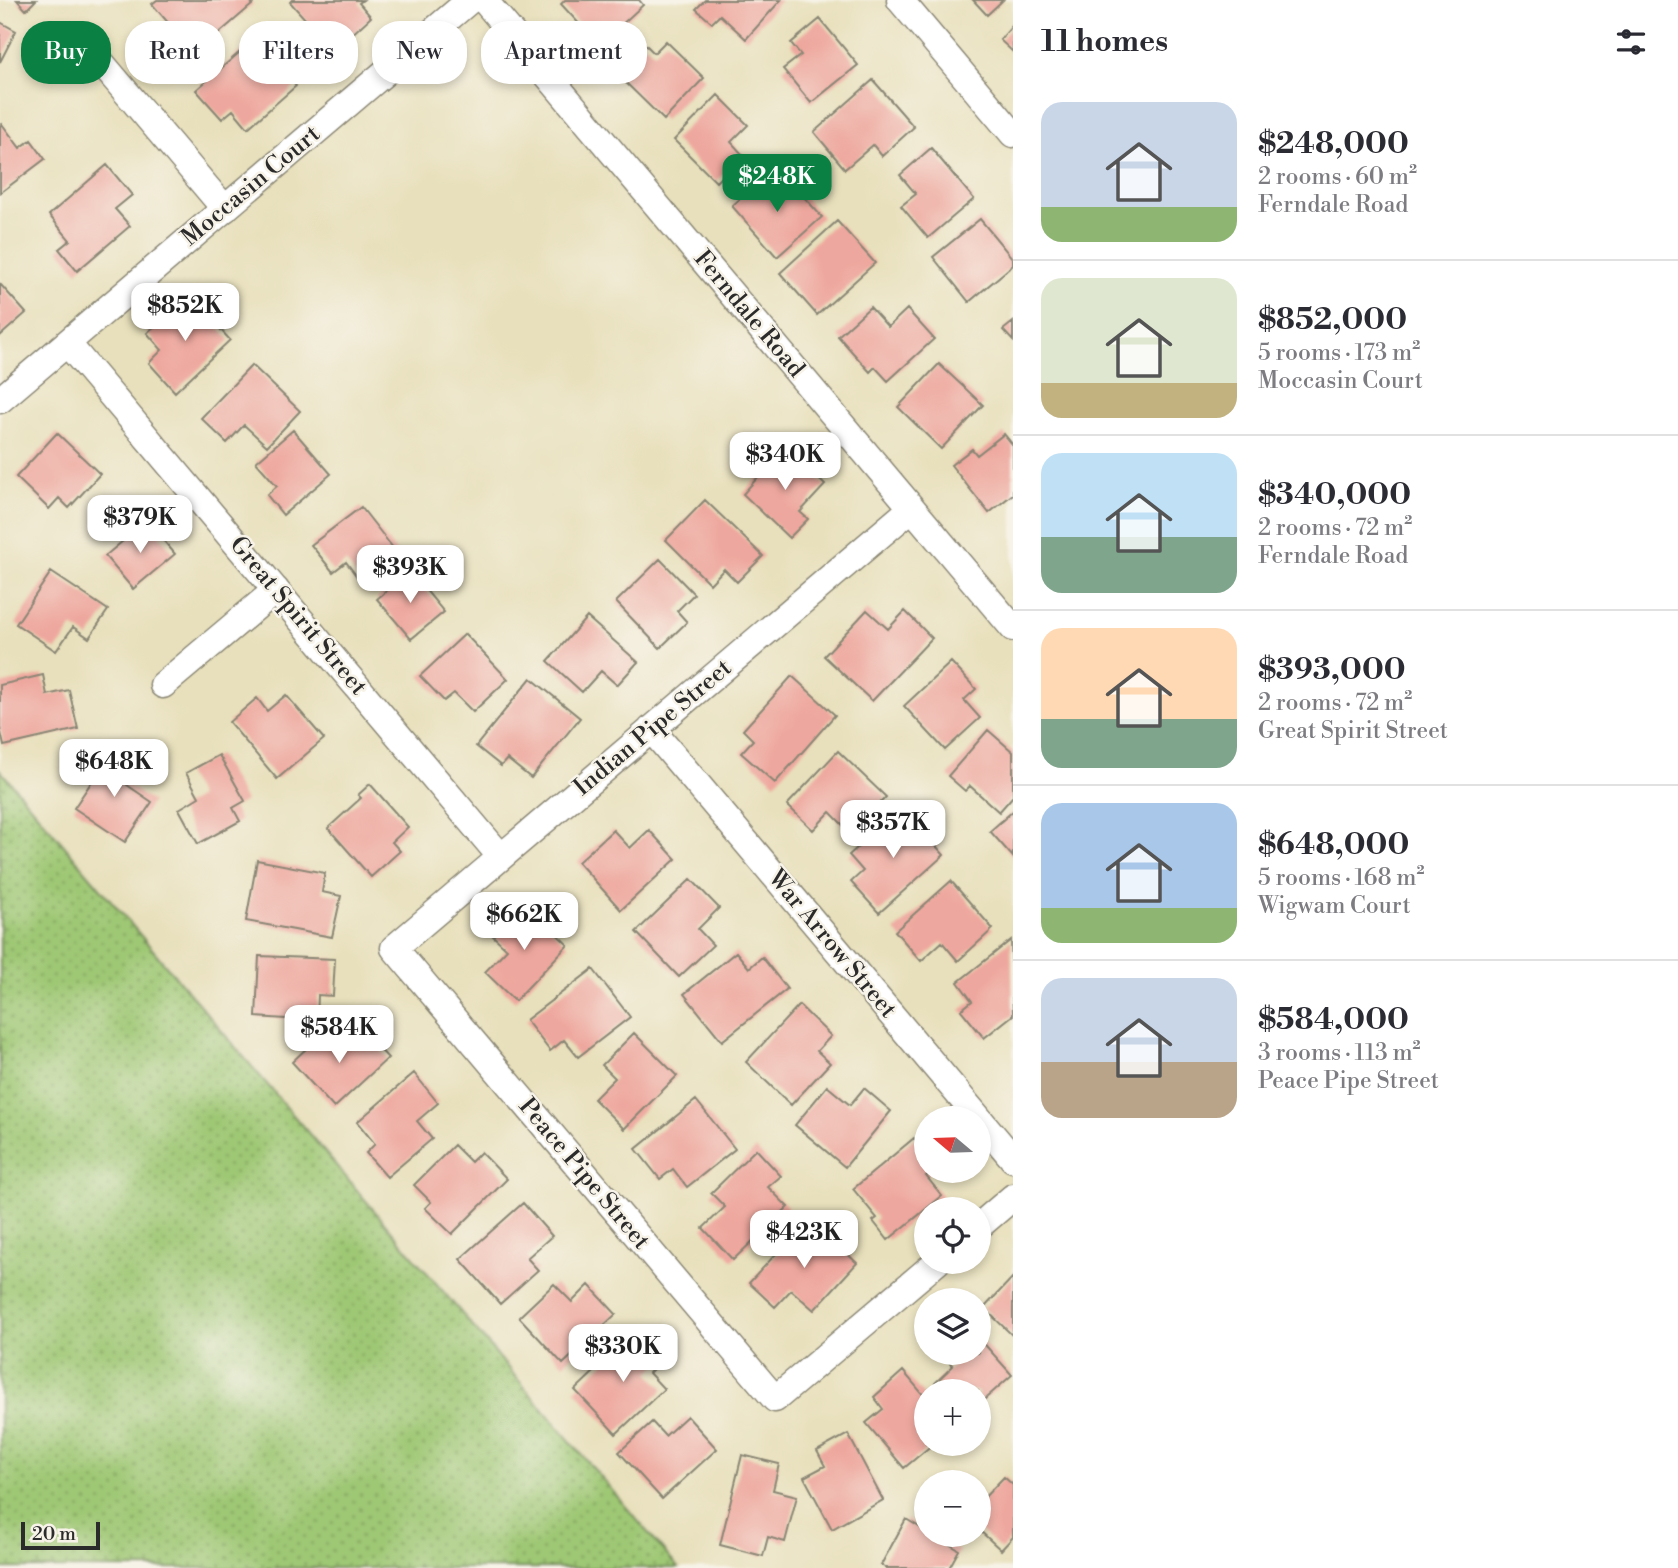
<!DOCTYPE html>
<meta charset="utf-8">
<style>
:root{--surface:#fff;--page:#f2f2f3;--text:#2b2b33;--muted:#7c7c81;--line:#e1e1e2;--accent:#0b8043}
body{margin:0;font-family:"Libre Bodoni",serif;background:var(--page);color:var(--text);height:100vh;display:flex;flex-direction:column;font-size:26px;white-space:nowrap}
*{box-sizing:border-box;margin:0}
p{font-size:23px;color:var(--muted)}
.icon{flex:none;width:38px;height:38px;fill:none;stroke:currentColor;stroke-width:2;stroke-linecap:round;stroke-linejoin:round}
.map{position:relative;flex:1;overflow:hidden}
.drawer{display:flex;flex-direction:column;background:var(--surface);width:665px}
.drawer>*{flex:none}
.hud{position:absolute;left:21px;top:21px;width:665px;height:63px;display:flex;gap:14px}
.needle{width:46px;rotate:289deg}
.tools{position:absolute;left:914px;top:1106px;display:grid;gap:14px}
.tools a{display:grid;place-items:center;width:77px;height:77px;border-radius:50%;background:var(--surface);box-shadow:0 4px 10px #0003;font-size:35px}
.scale{position:absolute;left:21px;bottom:18px;width:79px;box-sizing:border-box;padding-left:7px;border:4px solid #2b2b2b;border-top:0;font-size:19px;line-height:24px;white-space:nowrap;color:#2b2b2b;-webkit-text-stroke:5px #f7f3e8;paint-order:stroke}
.price{position:absolute;translate:-50% -60px;padding:0 16px;border-radius:14px;background:#fff;color:#222;font-size:23px;line-height:46px;filter:drop-shadow(0 2px 4px #0008)}
.price::after{content:'';position:absolute;left:50%;top:42px;width:21px;height:16px;margin-left:-10px;background:inherit;clip-path:polygon(0 0,100% 0,50% 100%)}
.price.active{background:var(--accent);color:#fff}
ul{padding:0;list-style:none}
li{display:flex;align-items:center;gap:21px;height:175px;padding:0 28px}
li+li{border-top:2px solid var(--line)}
li span{display:grid;place-items:center;flex:none;width:196px;height:140px;border-radius:21px;color:#555}
li>.icon{margin-inline-start:auto}
span .icon{width:84px;height:84px;fill:#fffc;stroke-width:1}
li b{font-size:30px}
h2{display:flex;justify-content:space-between;align-items:center;height:84px;padding:0 28px;font-size:30px}
.chip{padding:0 24px;border-radius:28px;background:var(--surface);box-shadow:0 4px 10px #0003;font-size:24px;line-height:63px}
.chip.active{background:var(--accent);color:#fff}
main{display:flex;flex:1;min-height:0}
.map>svg:first-child{display:block}
.grass{fill:url(#grass-dots);stroke:#657a50;stroke-width:2}
.building{fill:#eea79e}
.lines{fill:none;stroke-linecap:round;stroke-linejoin:round}
.minor-casing{stroke:#8a8674;stroke-width:29}
.minor{stroke:#fff;stroke-width:26}
.labels{text-anchor:middle;dominant-baseline:central;stroke-width:5;stroke-linejoin:round;paint-order:stroke}
.street-label{font-size:24px;fill:#2b2b2b;stroke:#f7f3e8}
</style>
<main>
<div class="map">
<svg width="1013" height="1568" viewBox="0 0 1013 1568">
<defs>
<pattern id="grass-dots" width="8" height="8" patternUnits="userSpaceOnUse" patternTransform="scale(1.75)"><rect width="8" height="8" fill="#9fc874"/><path d="M2 2h.1M6 6h.1" fill="none" stroke="#82a35f" stroke-width="1.8" stroke-linecap="round"/></pattern>
</defs>
<rect width="100%" height="100%" fill="#f7f3e8"/>
<filter id="ink" filterUnits="userSpaceOnUse"><feTurbulence type="fractalNoise" baseFrequency=".0143" numOctaves="2"/><feDisplacementMap in="SourceGraphic" scale="14" xChannelSelector="R" yChannelSelector="G"/><feConvolveMatrix kernelMatrix="1 2 1 2 8 2 1 2 1" color-interpolation-filters="sRGB"/></filter>
<filter id="wash" filterUnits="userSpaceOnUse"><feTurbulence type="fractalNoise" baseFrequency=".00686" numOctaves="4" result="noise"/><feDisplacementMap in="SourceGraphic" scale="28" xChannelSelector="R" yChannelSelector="G"/><feGaussianBlur stdDeviation="1.57" result="paint"/><feColorMatrix in="noise" values="0 0 0 0 0 0 0 0 0 0 0 0 0 0 0 0 0 1.4 0 .05"/><feComposite in="paint" operator="in"/></filter>
<g filter="url(#wash)">
<rect width="100%" height="100%" fill="#e8e0bc"/>
<path class="grass" d="M0 770 678 1568H0Z"/>
<g id="blocks">
<path class="building" d="M17 0H36L26 10Z
M157 0H249L253 4 195 54 152 4Z
M292 0H363L359 3 371 17 326 58 307 36 315 30 290 2Z
M565 0H639L643 5 619 27 624 33 604 51 561 4Z
M705 0H781L746 39 720 15 712 23 696 9Z
M973 0H1003L987 15Z
M820 19 858 65 811 103 783 69 801 55 791 43Z
M0 22 16 31 0 62Z
M1013 25V52L1000 40Z
M255 39 296 86 248 128 233 110 222 119 196 90Z
M666 41 704 78 664 120 617 74 646 45 654 53Z
M873 80 914 127 882 156 873 145 845 169 814 132Z
M718 95 748 125 731 142 743 155 716 182 674 140Z
M2 124 20 148 31 140 45 159 0 193V126Z
M931 148 974 199 928 238 901 206 916 194 900 175Z
M107 165 132 195 115 209 130 226 77 271 59 249 70 240 49 215Z
M785 176 822 217 777 257 732 206 762 179 770 189Z
M980 219 1013 259V265L969 302 933 257Z
M837 221 875 263 817 315 780 273Z
M0 284 26 313 0 336Z
M189 295 230 340 175 392 149 363 162 350 147 333Z
M870 307 888 327 907 309 934 339 888 381 875 367 870 372 838 336Z
M1013 322V341L1003 330Z
M939 364 983 405 941 449 898 407Z
M252 365 300 411 267 446 244 425 227 443 201 418Z
M293 430 331 474 283 515 267 495 277 486 256 462Z
M57 433 100 474 69 508 59 498 49 509 16 477Z
M1004 434 1013 445V494L989 513 951 465 972 449 977 455Z
M785 447 825 485 800 512 808 519 789 538 743 494Z
M705 500 763 556 737 582 724 569 710 584 666 540Z
M361 507 397 553 361 582 346 562 333 572 311 545Z
M147 521 175 554 133 589 105 556Z
M660 559 694 594 677 611 687 622 660 648 616 602Z
M410 571 444 612 411 639 377 599Z
M51 572 108 610 89 638 73 627 56 651 16 624Z
M867 610 888 629 905 611 932 638 872 701 824 656Z
M587 617 638 662 617 685 601 671 582 692 548 661Z
M465 634 508 679 473 712 454 693 444 701 420 676Z
M951 662 976 689 964 700 980 718 945 750 904 706Z
M43 675 47 695 69 690 78 729 4 746 0 728V685Z
M792 676 835 715 775 783 741 753 753 740 743 730Z
M531 678 580 718 531 778 507 759 501 766 476 746Z
M286 695 324 739 277 779 229 722 257 698 267 711Z
M988 730 1013 752V796L999 812 970 786 965 791 948 776Z
M838 751 886 797 851 833 830 812 813 830 787 805Z
M111 753 136 770 127 785 152 802 125 842 74 808Z
M219 755 245 801 233 808 240 821 198 844 179 809 199 797 186 773Z
M370 784 408 827 392 842 400 851 371 877 328 828 361 798 358 795Z
M902 808 944 855 879 913 851 882 863 871 849 855Z
M1013 811V857L990 831Z
M613 830 630 848 649 830 676 859 621 910 578 862Z
M257 860 325 873 322 892 341 896 332 937 246 921Z
M691 879 719 908 698 929 713 945 679 977 636 932Z
M951 881 993 929 958 961 942 942 921 961 895 931Z
M524 903 568 945 515 1001 485 972 507 949 493 936Z
M1011 940 1013 1015 984 1038 961 1010 972 1001 958 982Z
M736 952 749 968 762 957 787 989 722 1041 684 994Z
M259 956 335 959 333 996 318 995 317 1021 256 1017Z
M593 969 630 1017 578 1057 564 1040 550 1051 526 1020Z
M799 1005 831 1036 817 1051 830 1063 791 1105 746 1062Z
M326 1030 343 1048 362 1030 388 1058 334 1108 292 1062Z
M634 1033 677 1076 624 1129 594 1099 615 1078 602 1065Z
M414 1073 438 1103 417 1121 432 1139 387 1177 366 1153 375 1144 357 1122Z
M827 1086 850 1105 864 1088 891 1111 845 1167 795 1125Z
M696 1100 735 1149 687 1187 673 1169 660 1179 636 1149Z
M914 1138 926 1153V1171H933L926 1176 942 1196 888 1240 873 1221 877 1218 853 1189Z
M454 1145 471 1162 481 1152 507 1179 452 1234 425 1208 431 1202 414 1185Z
M756 1149 781 1176 768 1187 788 1207 733 1260 703 1228 725 1207 711 1193Z
M523 1203 552 1236 527 1258 538 1270 500 1304 460 1259Z
M800 1228 816 1243 825 1233 857 1263 814 1310 791 1290 775 1307 749 1283Z
M1013 1277V1336L984 1308Z
M554 1284 572 1302 589 1285 616 1314 563 1364 519 1317Z
M635 1333 661 1361 649 1373 664 1389 616 1434 575 1390Z
M978 1337 1012 1375 978 1405V1391H942L935 1383 953 1366 941 1353H978Z
M903 1371 926 1398V1444H933L904 1468 866 1423 883 1409 874 1397Z
M687 1416 717 1449 662 1499 619 1452 652 1422 665 1436Z
M848 1434 883 1500 832 1529 804 1477 825 1466 817 1451Z
M742 1455 779 1464 773 1490 797 1496 785 1542 768 1537 763 1556 720 1545Z
M1004 1477 1013 1485V1537L1001 1550 978 1529V1504Z
M906 1519 926 1531V1535H933L959 1550 949 1568H886L881 1565Z"/>
</g>
</g>
<g filter="url(#ink)">
<use href="#blocks" fill-opacity="0" stroke="#8a8674" stroke-width="2"/>
<g class="lines">
<g class="minor-casing">
<path id="minor" d="M484 0 1013 628
M900 0 1013 134
M99 60 225 209
M67 343 501 857
M0 400 470 0
M912 508 394 948 775 1399 937 1262
M163 685 276 590
M651 729 1013 1159
M978 1227 1013 1197"/>
</g>
<use href="#minor" class="minor"/>
</g>
</g>
<g class="labels">
<g class="street-label">
<text transform="translate(251 186) rotate(-40)">Moccasin Court</text>
<text transform="translate(749 314) rotate(50)">Ferndale Road</text>
<text transform="translate(298 616) rotate(50)">Great Spirit Street</text>
<text transform="translate(653 728) rotate(-40)">Indian Pipe Street</text>
<text transform="translate(832 944) rotate(50)">War Arrow Street</text>
<text transform="translate(584 1174) rotate(50)">Peace Pipe Street</text>
</g>
</g>
</svg>
<div class="tools">
<a><svg class="needle" viewBox="-14 -14 28 28"><path d="M0-13l5 13h-10z" fill="#e53935"/><path d="M0 13l5-13h-10z" fill="#7c7c81"/></svg></a>
<a><svg class="icon" aria-label="locate" viewBox="0 0 24 24"><circle cx="12" cy="12" r="6"/><path d="M12 2v4M12 18v4M2 12h4M18 12h4"/></svg></a>
<a><svg class="icon" aria-label="layers" viewBox="0 0 24 24"><path d="M12 4l9 5-9 5-9-5zM3 14l9 5 9-5"/></svg></a>
<a>+</a>
<a>−</a>
</div>
<div class="scale">20 m</div>
<b class="price active" style="left:777px;top:214px">$248K</b>
<b class="price" style="left:185px;top:343px">$852K</b>
<b class="price" style="left:785px;top:492px">$340K</b>
<b class="price" style="left:140px;top:555px">$379K</b>
<b class="price" style="left:410px;top:605px">$393K</b>
<b class="price" style="left:114px;top:799px">$648K</b>
<b class="price" style="left:893px;top:860px">$357K</b>
<b class="price" style="left:524px;top:952px">$662K</b>
<b class="price" style="left:339px;top:1065px">$584K</b>
<b class="price" style="left:804px;top:1270px">$423K</b>
<b class="price" style="left:623px;top:1384px">$330K</b>
<div class="hud">
<a class="chip active">Buy</a>
<a class="chip">Rent</a>
<a class="chip">Filters</a>
<a class="chip">New</a>
<a class="chip">Apartment</a>
</div>
</div>
<section class="drawer">
<h2>11 homes<svg class="icon" aria-label="filters" viewBox="0 0 24 24"><path d="M4 7h16M4 17h16"/><circle cx="9" cy="7" r="2"/><circle cx="15" cy="17" r="2"/></svg></h2>
<ul>
<li><span style="background:linear-gradient(#c9d6e8 75%,#8fb573 0)"><svg class="icon" aria-label="home" viewBox="0 0 24 24"><path d="M3 11l9-7 9 7M6 9v11h12V9"/></svg></span><div><b>$248,000</b><p>2 rooms · 60 m²</p><p>Ferndale Road</p></div></li>
<li><span style="background:linear-gradient(#dfe7d0 75%,#c2b280 0)"><svg class="icon" aria-label="home" viewBox="0 0 24 24"><path d="M3 11l9-7 9 7M6 9v11h12V9"/></svg></span><div><b>$852,000</b><p>5 rooms · 173 m²</p><p>Moccasin Court</p></div></li>
<li><span style="background:linear-gradient(#bfe0f5 60%,#7fa58c 0)"><svg class="icon" aria-label="home" viewBox="0 0 24 24"><path d="M3 11l9-7 9 7M6 9v11h12V9"/></svg></span><div><b>$340,000</b><p>2 rooms · 72 m²</p><p>Ferndale Road</p></div></li>
<li><span style="background:linear-gradient(#ffd9b3 65%,#7fa58c 0)"><svg class="icon" aria-label="home" viewBox="0 0 24 24"><path d="M3 11l9-7 9 7M6 9v11h12V9"/></svg></span><div><b>$393,000</b><p>2 rooms · 72 m²</p><p>Great Spirit Street</p></div></li>
<li><span style="background:linear-gradient(#a9c7e8 75%,#8fb573 0)"><svg class="icon" aria-label="home" viewBox="0 0 24 24"><path d="M3 11l9-7 9 7M6 9v11h12V9"/></svg></span><div><b>$648,000</b><p>5 rooms · 168 m²</p><p>Wigwam Court</p></div></li>
<li><span style="background:linear-gradient(#c9d6e8 60%,#b9a48a 0)"><svg class="icon" aria-label="home" viewBox="0 0 24 24"><path d="M3 11l9-7 9 7M6 9v11h12V9"/></svg></span><div><b>$584,000</b><p>3 rooms · 113 m²</p><p>Peace Pipe Street</p></div></li>
</ul>
</section>
</main>
